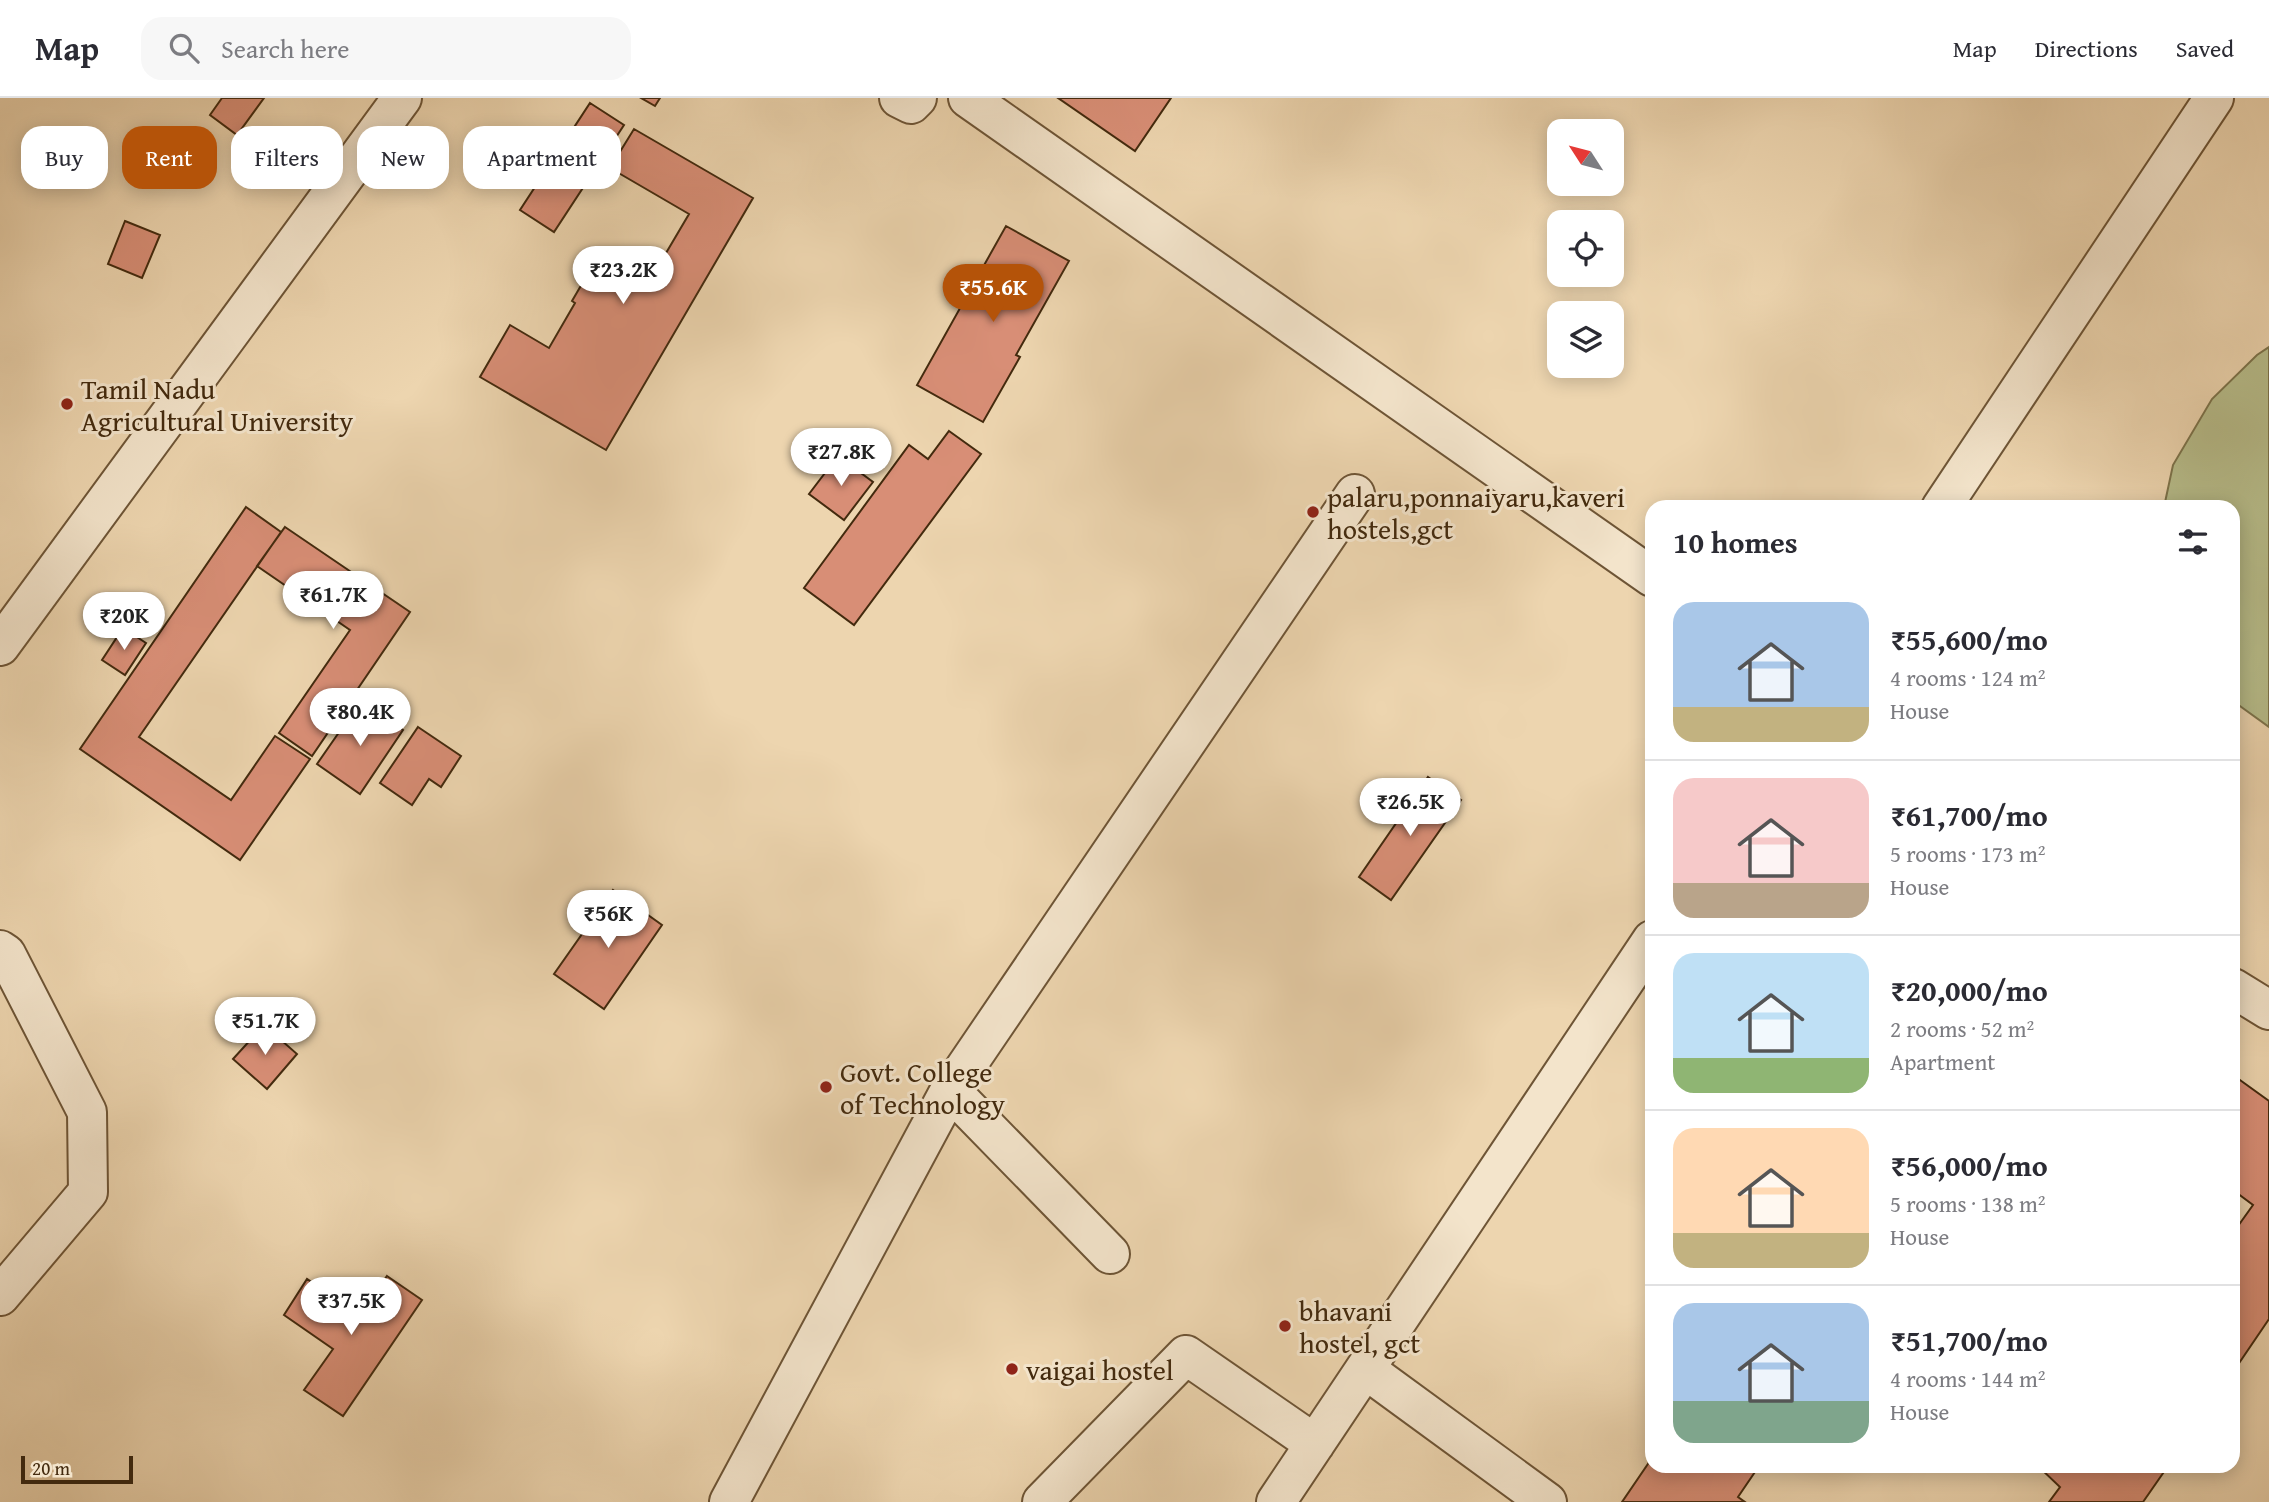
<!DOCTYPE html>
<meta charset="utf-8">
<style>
:root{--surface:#fff;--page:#f7f7f7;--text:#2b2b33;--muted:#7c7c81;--line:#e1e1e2;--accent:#b45309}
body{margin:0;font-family:"Gentium Book Plus",serif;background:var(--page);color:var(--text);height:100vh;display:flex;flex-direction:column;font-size:26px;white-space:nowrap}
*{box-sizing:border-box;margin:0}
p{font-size:23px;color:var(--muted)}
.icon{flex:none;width:38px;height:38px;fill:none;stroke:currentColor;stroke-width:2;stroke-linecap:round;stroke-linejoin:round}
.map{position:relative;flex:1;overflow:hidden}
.sheet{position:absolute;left:1645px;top:402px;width:595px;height:973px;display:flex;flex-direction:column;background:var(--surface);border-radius:21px;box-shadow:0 4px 18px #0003}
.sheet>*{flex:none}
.hud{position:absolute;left:21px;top:28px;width:665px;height:63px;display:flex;gap:14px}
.needle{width:46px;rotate:306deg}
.buttons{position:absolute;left:1547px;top:21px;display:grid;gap:14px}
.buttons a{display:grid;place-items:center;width:77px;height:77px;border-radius:14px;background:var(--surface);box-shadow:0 4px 18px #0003;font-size:35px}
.scale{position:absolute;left:21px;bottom:18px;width:112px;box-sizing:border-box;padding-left:7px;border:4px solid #432a0e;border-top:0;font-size:19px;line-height:24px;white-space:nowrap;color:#432a0e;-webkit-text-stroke:5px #f3e4cb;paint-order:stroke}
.price{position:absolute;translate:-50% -60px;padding:0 16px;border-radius:24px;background:#fff;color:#222;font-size:23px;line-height:46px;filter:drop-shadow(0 2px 4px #0008)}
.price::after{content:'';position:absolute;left:50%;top:42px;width:21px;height:16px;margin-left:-10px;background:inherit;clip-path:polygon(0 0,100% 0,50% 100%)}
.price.on{background:var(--accent);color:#fff}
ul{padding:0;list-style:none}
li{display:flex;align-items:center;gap:21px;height:175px;padding:0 28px}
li+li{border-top:2px solid var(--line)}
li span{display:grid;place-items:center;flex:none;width:196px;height:140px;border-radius:21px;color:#555}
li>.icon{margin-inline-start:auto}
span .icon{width:84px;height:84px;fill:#fffc;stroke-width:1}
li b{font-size:30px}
h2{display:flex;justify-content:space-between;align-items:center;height:84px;padding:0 28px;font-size:30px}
.tag{padding:0 24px;border-radius:21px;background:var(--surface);box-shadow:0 4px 18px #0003;font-size:24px;line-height:63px}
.tag.on{background:var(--accent);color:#fff}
header{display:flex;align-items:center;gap:42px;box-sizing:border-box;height:98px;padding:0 35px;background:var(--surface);border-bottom:2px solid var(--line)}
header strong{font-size:33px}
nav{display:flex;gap:38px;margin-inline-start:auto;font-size:24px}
.search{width:490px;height:63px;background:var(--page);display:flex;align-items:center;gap:18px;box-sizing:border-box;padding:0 24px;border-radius:21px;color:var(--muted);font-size:26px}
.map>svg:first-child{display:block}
.green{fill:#b7bd8b;stroke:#7d744c;stroke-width:2}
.building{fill:#d88e76;stroke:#432a0e;stroke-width:2}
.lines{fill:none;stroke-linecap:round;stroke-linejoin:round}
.minor-casing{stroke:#6e5536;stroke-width:42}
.minor{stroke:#f3e4cb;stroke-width:38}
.poi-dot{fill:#8f2418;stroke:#f3e4cb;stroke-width:2.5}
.labels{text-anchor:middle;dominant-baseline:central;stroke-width:6;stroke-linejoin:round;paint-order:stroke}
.poi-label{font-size:28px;fill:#432a0e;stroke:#f3e4cb;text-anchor:start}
</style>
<header>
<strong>Map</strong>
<div class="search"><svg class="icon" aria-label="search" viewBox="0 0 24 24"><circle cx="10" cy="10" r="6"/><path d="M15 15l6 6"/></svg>Search here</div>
<nav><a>Map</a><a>Directions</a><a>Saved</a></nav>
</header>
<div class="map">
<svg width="2269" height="1404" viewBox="0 0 2269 1404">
<rect width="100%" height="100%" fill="#edd5af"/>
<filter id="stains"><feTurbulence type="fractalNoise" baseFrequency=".00286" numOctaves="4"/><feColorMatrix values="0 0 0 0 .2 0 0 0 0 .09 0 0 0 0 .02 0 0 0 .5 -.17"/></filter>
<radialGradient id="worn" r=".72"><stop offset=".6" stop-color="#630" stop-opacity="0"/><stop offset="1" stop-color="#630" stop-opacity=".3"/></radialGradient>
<path class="green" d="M2269 249V629L2233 603V410L2164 409 2173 367 2212 301 2257 257Z"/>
<path class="building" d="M222 0H264L237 37 210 17Z
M641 0H660L655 8Z
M1058 0H1171L1135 53Z
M590 5 624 27 554 134 520 112Z
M634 31 753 100 606 352 480 279 510 227 549 250 575 205 572 203 597 160 646 189 689 116 610 70Z
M125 123 160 137 142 180 108 166Z
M1006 128 1069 163 1016 257 1020 259 983 324 917 287Z
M949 333 981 356 854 527 804 490 909 347 928 361Z
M838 358 873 384 844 422 809 396Z
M246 409 281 434 139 639 231 702 275 638 310 661 240 762 80 651Z
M285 429 410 514 312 658 279 635 350 532 257 468Z
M123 530 146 545 125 577 102 562Z
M360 604 403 632 360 696 317 666Z
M418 629 461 658 441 689 429 681 412 707 380 685Z
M1428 679 1461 702 1391 802 1359 779Z
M613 792 662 827 604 911 554 876Z
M264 927 297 956 267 991 233 961Z
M2233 977 2269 1003V1221L2233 1274V1135L2253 1107 2233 1092Z
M387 1178 422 1202 343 1318 304 1292 333 1251 284 1217 307 1181 360 1217Z
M1652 1360V1368H1759L1738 1399 1745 1404H1622Z
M2038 1368H2168L2143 1404H2049L2060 1389Z"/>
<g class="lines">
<g class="minor-casing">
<path id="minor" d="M899 0 911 6 917 0
M968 0 1652 479
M1941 410 2214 0
M0 548 402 0
M0 852 6 856 87 1014 88 1094 0 1198
M2233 890 2269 912
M950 992 1110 1156
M1365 1271 1547 1404
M729 1404 950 992 1355 396
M1042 1404 1186 1257 1315 1346
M1276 1404 1652 842"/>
</g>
<use href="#minor" class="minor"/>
</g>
<g class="poi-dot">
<circle cx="67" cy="306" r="7"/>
<circle cx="1313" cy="414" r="7"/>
<circle cx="826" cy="989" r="7"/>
<circle cx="1285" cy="1228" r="7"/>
<circle cx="1012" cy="1271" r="7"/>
</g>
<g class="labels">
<g class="poi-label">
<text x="81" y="290">Tamil Nadu<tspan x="81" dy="32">Agricultural University</tspan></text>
<text x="1327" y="398">palaru,ponnaiyaru,kaveri<tspan x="1327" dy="32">hostels,gct</tspan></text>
<text x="840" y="973">Govt. College<tspan x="840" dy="32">of Technology</tspan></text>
<text x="1299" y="1212">bhavani<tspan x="1299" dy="32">hostel, gct</tspan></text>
<text x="1026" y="1271">vaigai hostel</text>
</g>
</g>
<rect width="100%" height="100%" filter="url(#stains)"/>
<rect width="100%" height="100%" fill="url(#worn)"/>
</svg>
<div class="buttons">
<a><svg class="needle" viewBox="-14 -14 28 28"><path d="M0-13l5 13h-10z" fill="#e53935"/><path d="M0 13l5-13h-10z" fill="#7c7c81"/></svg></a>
<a><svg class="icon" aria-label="locate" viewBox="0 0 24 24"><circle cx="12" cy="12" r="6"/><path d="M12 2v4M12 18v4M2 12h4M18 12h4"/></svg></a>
<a><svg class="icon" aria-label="layers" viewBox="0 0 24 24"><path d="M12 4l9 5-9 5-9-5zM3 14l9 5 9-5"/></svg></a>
</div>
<div class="scale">20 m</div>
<b class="price" style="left:623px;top:208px">₹23.2K</b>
<b class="price on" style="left:993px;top:226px">₹55.6K</b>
<b class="price" style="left:841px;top:390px">₹27.8K</b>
<b class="price" style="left:333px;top:533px">₹61.7K</b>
<b class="price" style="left:124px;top:554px">₹20K</b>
<b class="price" style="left:360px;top:650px">₹80.4K</b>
<b class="price" style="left:1410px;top:740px">₹26.5K</b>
<b class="price" style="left:608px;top:852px">₹56K</b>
<b class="price" style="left:265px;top:959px">₹51.7K</b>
<b class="price" style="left:351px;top:1239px">₹37.5K</b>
<div class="hud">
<a class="tag">Buy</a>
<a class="tag on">Rent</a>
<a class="tag">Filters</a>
<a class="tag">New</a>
<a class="tag">Apartment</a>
</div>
<section class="sheet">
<h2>10 homes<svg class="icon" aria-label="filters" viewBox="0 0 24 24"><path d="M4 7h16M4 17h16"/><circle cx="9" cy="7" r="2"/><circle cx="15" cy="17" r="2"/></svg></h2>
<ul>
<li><span style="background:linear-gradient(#a9c7e8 75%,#c2b280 0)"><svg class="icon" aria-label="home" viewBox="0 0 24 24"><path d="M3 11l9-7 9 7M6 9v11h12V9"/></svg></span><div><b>₹55,600/mo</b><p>4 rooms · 124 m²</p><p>House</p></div></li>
<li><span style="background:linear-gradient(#f6c9c9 75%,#b9a48a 0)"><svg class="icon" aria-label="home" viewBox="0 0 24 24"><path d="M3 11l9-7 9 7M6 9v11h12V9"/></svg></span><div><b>₹61,700/mo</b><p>5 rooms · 173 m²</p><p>House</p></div></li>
<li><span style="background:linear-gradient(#bfe0f5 75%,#8fb573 0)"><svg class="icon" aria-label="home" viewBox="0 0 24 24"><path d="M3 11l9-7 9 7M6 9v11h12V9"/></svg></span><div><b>₹20,000/mo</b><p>2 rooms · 52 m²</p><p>Apartment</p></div></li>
<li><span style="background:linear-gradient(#ffd9b3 75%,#c2b280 0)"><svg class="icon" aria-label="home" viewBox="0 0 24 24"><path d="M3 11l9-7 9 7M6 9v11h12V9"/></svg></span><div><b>₹56,000/mo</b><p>5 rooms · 138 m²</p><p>House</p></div></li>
<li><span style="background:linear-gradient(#a9c7e8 70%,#7fa58c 0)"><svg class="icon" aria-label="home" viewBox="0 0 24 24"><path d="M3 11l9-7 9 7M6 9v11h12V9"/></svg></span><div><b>₹51,700/mo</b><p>4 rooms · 144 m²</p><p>House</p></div></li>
</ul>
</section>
</div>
